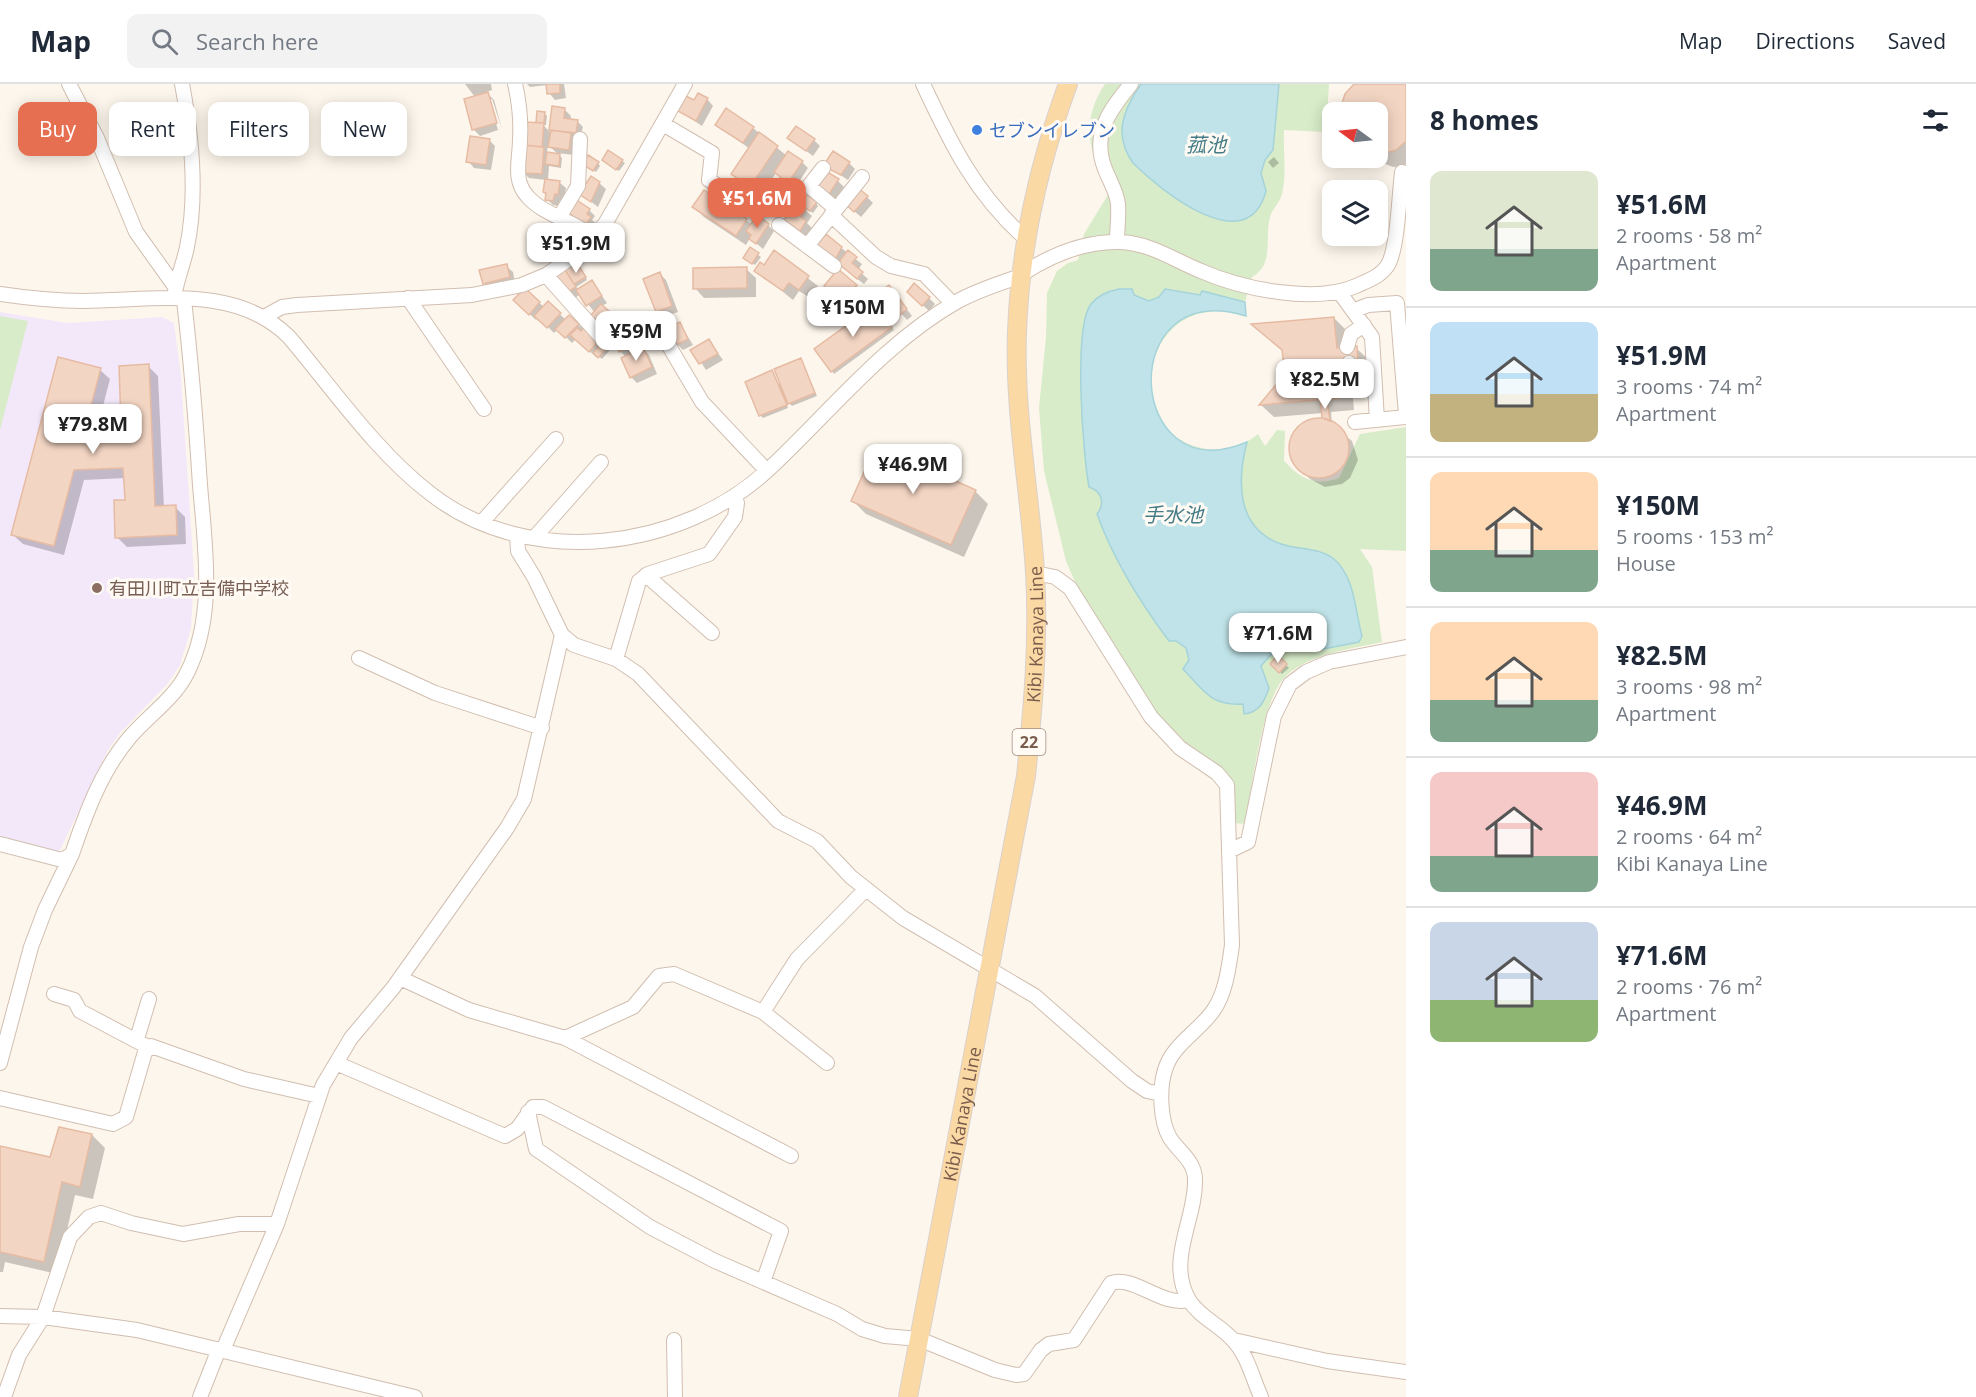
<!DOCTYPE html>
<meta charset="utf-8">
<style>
:root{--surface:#fff;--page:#f2f2f3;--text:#1f2937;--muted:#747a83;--line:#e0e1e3;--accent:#e76f51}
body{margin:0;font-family:"Open Sans","Noto Sans JP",sans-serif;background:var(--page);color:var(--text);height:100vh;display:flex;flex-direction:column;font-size:22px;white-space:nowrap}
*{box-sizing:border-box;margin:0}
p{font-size:20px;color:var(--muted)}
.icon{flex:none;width:33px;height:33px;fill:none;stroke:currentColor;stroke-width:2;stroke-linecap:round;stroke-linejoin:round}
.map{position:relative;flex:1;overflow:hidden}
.panel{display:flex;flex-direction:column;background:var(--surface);width:570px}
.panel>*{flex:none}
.guide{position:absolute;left:18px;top:18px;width:570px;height:54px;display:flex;gap:12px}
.needle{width:39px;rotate:285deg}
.buttons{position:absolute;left:1322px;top:18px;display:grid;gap:12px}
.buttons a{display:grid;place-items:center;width:66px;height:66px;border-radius:12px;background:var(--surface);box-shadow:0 3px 15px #0003;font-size:30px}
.price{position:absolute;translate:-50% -51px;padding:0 14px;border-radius:12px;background:#fff;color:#222;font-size:20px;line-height:39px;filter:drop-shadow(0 2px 3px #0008)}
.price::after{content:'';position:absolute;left:50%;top:36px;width:18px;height:14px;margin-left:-9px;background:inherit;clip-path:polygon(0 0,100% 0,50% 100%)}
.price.current{background:var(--accent);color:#fff}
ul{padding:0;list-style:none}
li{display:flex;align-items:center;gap:18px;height:150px;padding:0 24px}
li+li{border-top:2px solid var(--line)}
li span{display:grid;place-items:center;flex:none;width:168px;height:120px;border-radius:12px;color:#555}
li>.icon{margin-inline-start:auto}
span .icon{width:72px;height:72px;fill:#fffc;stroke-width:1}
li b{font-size:26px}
h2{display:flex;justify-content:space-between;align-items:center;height:72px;padding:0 24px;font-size:26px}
.pill{padding:0 21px;border-radius:12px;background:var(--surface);box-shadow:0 3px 15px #0003;font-size:21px;line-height:54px}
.pill.current{background:var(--accent);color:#fff}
header{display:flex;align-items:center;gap:36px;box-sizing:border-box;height:84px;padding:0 30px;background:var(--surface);border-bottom:2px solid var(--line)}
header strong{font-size:28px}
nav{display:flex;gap:33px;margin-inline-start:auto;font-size:21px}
.search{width:420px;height:54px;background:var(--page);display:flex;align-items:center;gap:15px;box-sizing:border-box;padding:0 21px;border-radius:12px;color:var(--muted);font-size:22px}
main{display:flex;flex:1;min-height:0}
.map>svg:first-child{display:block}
.education{fill:#f3e8fa}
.green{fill:#d8ecc9}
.water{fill:#bfe3e8;stroke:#a5d3da;stroke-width:1.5}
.shadow{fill:#0003;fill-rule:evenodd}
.building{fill:#f3d5c3;stroke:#e6bba3;stroke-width:1.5}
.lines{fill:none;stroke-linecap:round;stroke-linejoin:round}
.minor-casing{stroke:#d1beb0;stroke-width:16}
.major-casing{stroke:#dad1cd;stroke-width:20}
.minor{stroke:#fff;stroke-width:14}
.major{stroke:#fbd9a5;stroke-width:18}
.shop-dot{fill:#3f7fe0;stroke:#fffaf3;stroke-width:2}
.education-dot{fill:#8d6e63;stroke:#fffaf3;stroke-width:2}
.labels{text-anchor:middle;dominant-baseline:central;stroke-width:6;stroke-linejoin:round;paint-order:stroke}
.shield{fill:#fffaf3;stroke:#a28b7f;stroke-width:1.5}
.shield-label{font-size:16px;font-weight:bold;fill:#7a5c4d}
.shop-label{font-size:18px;fill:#366cbe;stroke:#fffaf3;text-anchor:start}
.education-label{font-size:18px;fill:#785e54;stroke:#fffaf3;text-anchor:start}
.street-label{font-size:18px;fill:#7a5c4d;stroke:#fffaf3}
.water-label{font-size:20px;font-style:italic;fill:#437c86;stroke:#fffaf3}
</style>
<header>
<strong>Map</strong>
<div class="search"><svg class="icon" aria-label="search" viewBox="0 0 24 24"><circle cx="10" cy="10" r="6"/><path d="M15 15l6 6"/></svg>Search here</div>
<nav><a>Map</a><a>Directions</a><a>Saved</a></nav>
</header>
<main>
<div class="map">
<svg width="1406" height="1313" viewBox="0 0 1406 1313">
<rect width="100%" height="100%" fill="#fdf6ec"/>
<path class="education" d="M0 228 67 239 162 233 174 239 181 293 194 489 191 544 180 581 168 599 120 649 108 666 60 766 54 768 0 754Z"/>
<path class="green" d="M1105 0H1329L1326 48 1284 46C1283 67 1287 90 1282 110 1280 118 1274 123 1271 130 1263 153 1276 179 1252 193L1245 218 1246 232C1141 199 1114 352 1207 365 1227 368 1243 362 1258 350L1265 362 1277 346 1285 347 1284 377C1301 395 1315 403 1339 394L1360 350 1406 343V467L1360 465 1372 483 1382 558C1352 565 1312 569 1287 591 1262 612 1252 705 1245 740L1235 739V706L1232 695 1177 653 1153 627 1078 505 1066 477 1044 387 1039 324 1046 253 1047 209 1057 187 1068 179 1078 176 1084 150 1109 109C1090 70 1079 39 1105 0Z
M0 232 28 237 0 346Z"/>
<path class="water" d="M1141 0H1279L1273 66 1265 76 1261 89 1266 107C1247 178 1159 105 1133 79 1113 51 1123 26 1141 0Z
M1119 205H1132L1134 211 1149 217 1159 213 1165 205 1200 211 1202 207 1245 218 1246 232C1114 191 1125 410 1247 358 1237 397 1236 444 1281 460 1299 466 1319 463 1334 475 1355 493 1355 527 1362 552L1359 558 1318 566 1278 563 1261 582 1269 604C1264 618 1260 628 1244 630L1243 620C1211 622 1204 607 1183 585L1189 576 1186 564 1176 557H1169C1139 517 1114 477 1097 430 1106 419 1101 407 1089 403 1083 371 1073 243 1091 220 1098 211 1109 207 1119 205Z"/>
<path class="shadow" d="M465 0H491L492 6 486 8 494 16 502 45 492 15H489L498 46 480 52 473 45 475 13Z
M527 0H564L566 14 555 16 549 9 548 1 530 3Z
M1356 0H1406V80L1404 82 1393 83 1370 74H1377V28L1341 27Z
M707 15 713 22 702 42 680 27Z
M565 26 571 32 570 36 577 37 583 43 574 71 557 69 562 74 561 84 549 82 548 96 559 98 566 104 564 116H560L559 122 553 121 547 115 544 108 546 96 529 94 523 88 538 40 544 29 547 32 546 41H543L551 49ZM548 61 559 71 547 68Z
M717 41 753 44 787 72 802 78 808 84 795 104 788 101 798 111 786 128 768 114 782 94 776 89 760 112 733 90 750 65Z
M789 54 814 56 820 62 813 72Z
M489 56 495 62 491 86 474 84 468 77Z
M1274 73 1279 79 1273 84 1268 78Z
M622 77 625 79 619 87 606 79Z
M598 79 600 82 596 88 587 82Z
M849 79 855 85 848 96 825 81Z
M838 97 844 103 833 118 820 109Z
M599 99 606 105 598 123 581 110Z
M867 113 873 119 861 133 853 126Z
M816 119 818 122 813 129 805 123Z
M694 123 746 136 752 141H768L774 147 763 165 750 154 746 161 704 133Z
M589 126 595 132 592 136 597 140 593 146 569 128Z
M805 126 812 132 807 139 812 144 806 152 785 135Z
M826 152 862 180 858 186 868 195 864 200 823 169Z
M774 168 818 202 810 214 799 207 793 216 756 186 764 183Z
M758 171 761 173 755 181 748 176Z
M506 182 513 188 515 199 490 205 484 199Z
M580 183 587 196 576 203 579 206 592 198 607 219 602 222 624 243 612 255 590 234 595 229 580 210 574 215 568 208Z
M746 185 756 194V213L704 214 695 204Z
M838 187 862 208 851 223 832 208Z
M660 190 666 196 678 228 663 233 657 227Z
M525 206 544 223 548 219 566 236 569 233 610 266 602 275 597 271 596 273 576 255 572 259 558 245 554 249 538 233 536 236 515 216Z
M895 210 912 232 907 236 900 228 893 233 887 227Z
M915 214H929L935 220 929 227Z
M879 225 894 246 834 290 832 287Z
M1334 234 1347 247 1348 264H1356L1370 277 1371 291 1351 292 1354 326 1331 328 1332 341 1352 357 1358 376 1350 394 1342 400 1325 403 1310 395 1300 385 1291 370V362L1299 344 1316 336H1326L1323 329 1274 333 1261 321 1287 291 1284 268 1255 242Z
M680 240 693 261 683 266 677 260Z
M628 244 640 262 636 264 637 268 643 265 649 271 657 290 637 299 631 293 626 273 620 267Z
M709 257 723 276 706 286 693 266Z
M801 276 817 312 792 322 784 314 788 324 763 334 760 331 772 288 778 300 781 298Z
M148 282 158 292 164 424 175 423 185 433 186 460 127 463 117 453 126 417 125 394 84 396 64 471 23 460 13 451 100 286 110 295 98 341 123 340Z
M975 407 988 420 964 473 866 430 853 417Z
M1278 573 1289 584 1282 590 1272 580Z
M92 1051 105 1064 93 1115 75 1111 57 1190 5 1178 3 1188H0V1063L51 1075Z"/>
<path class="building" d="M546 0H560V9L547 10Z
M1354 0H1406V57L1396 66 1377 71V28H1339L1345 10Z
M488 8 497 39 472 46 464 15Z
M698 9 708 14 696 37 678 27 686 12 694 16Z
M552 22 565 24 564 34 578 36 576 49 549 46Z
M726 24 754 43 743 59 715 41Z
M537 27 545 28 544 39H536Z
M525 38 544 39 542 63 523 61Z
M796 42 815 55 806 67 787 54Z
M551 46 571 49 569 66 548 63Z
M759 48 778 62 750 103 731 90Z
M470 52 490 55 486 81 466 78Z
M524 61 544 63 542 90 522 89Z
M608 66 623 76 616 86 602 76Z
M788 67 803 77 788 99 774 88Z
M833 67 850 78 841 91 823 82Z
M547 68 560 70 559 82 545 80Z
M588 71 599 78 593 87 582 80Z
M824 86 839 95 827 113 812 103Z
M591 92 600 98 591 118 579 110Z
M780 94 793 103 780 123 766 114Z
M545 95 560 97 558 111 555 110 553 117 545 116 546 109 543 108Z
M858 104 868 112 854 128 845 120Z
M704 106 747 135 736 152 692 123Z
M807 111 817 118 810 127 800 120Z
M575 115 590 125 587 130 591 133 586 141 567 128Z
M796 117 807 125 801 133 806 137 800 147 784 136Z
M757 131 769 140 756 160 749 155 751 151 746 147Z
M826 150 842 163 834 178 815 163Z
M750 163 759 169 752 180 743 174Z
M774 166 809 192 799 206 789 199 783 207 754 187 760 178 764 181Z
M848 166 857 173 852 179 863 188 857 195 838 179Z
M577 179 586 193 574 200 565 186Z
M507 180 510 193 483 200 479 186Z
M747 183V204L693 205V184Z
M564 184 576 203 566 209 555 191Z
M838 185 857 201 844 218 824 202Z
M660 188 672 222 656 228 643 195Z
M592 196 602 212 586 222 576 206Z
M914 199 930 213 922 222 907 208Z
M889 201 907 225 900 231 893 222 886 228 874 213Z
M525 204 540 218 529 231 513 216Z
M548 217 561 229 547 244 534 232Z
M601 220 619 236 605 250 588 234Z
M876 220 892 243 831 288 814 265Z
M569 231 579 240 565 254 555 245Z
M1334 233 1337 264 1357 262 1358 278 1338 280 1341 314 1259 321 1285 290 1282 266 1251 240Z
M680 238 688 255 676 261 667 244Z
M628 242 634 256 630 258 633 262 619 268 613 254 623 250 621 246Z
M585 243 599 256 589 268 570 251 577 244 581 247Z
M709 255 718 270 699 280 690 266Z
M603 258 609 262 598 274 593 269Z
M643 263 652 283 630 294 621 274Z
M58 273 101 284 86 340 121 339 119 282 149 280 155 422 176 421 177 451 115 454 114 416H125L123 384 74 386 54 462 11 451Z
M801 274 815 309 788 320 774 285Z
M772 286 787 321 759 332 745 298Z
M1327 315 1330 337 1322 334 1320 316Z
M1289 364a30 30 0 1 1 60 0a30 30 0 1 1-60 0Z
M876 361 976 406 951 461 851 417Z
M1278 571 1287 580 1279 589 1270 580Z
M59 1043 92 1050 80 1103 62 1098 44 1178 0 1168V1062L50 1073Z"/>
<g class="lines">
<g class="minor-casing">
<path id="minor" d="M69 0 97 54 136 148 176 204
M515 0C519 17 521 38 520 55 520 76 512 96 528 113 545 132 576 137 595 155
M923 0C951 60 976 111 1026 155
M663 40 712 69 709 96 752 124
M823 84 809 102 836 125
M831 131 876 173 891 182 924 190 953 220
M560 132 578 102 580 55
M779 141 834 182
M1117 158C1117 146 1119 132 1118 120 1117 108 1109 96 1105 85 1091 50 1110 26 1131 0
M807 162 862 93
M1022 190C1051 171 1084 157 1120 158 1150 159 1174 176 1201 187 1242 205 1315 220 1356 202 1369 196 1382 192 1389 179 1398 159 1399 112 1402 88
M546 191 601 253
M175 208C178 192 184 178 187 163 198 110 192 53 182 0
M1340 209 1372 253 1377 336
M0 210C27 214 55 217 83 217 152 217 235 199 289 253 333 305 377 369 431 410 529 486 681 467 769 385 830 328 885 258 958 217 978 206 1000 199 1021 192
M408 214 484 325
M1353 227 1368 221 1397 219 1406 331
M264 233 282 223 297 221 472 211 522 201 546 191 581 167 605 140 685 0
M656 240 702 318 767 387
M1347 263 1351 250 1364 241
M1349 279 1352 286 1358 289 1374 287
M1355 338 1406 333
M482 438 556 355
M517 451 518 467 534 493 562 551 574 561 616 575 638 590 778 737 817 757 851 793 903 834 1035 912 1132 997 1147 1007 1161 1010
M534 454 601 378
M1035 489 1055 493 1070 504 1151 633 1180 664 1217 689 1227 701 1232 861C1229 882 1226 909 1213 927 1199 947 1172 961 1165 986 1159 1005 1160 1037 1170 1054 1179 1068 1195 1077 1195 1096 1196 1135 1166 1177 1189 1216 1199 1233 1220 1241 1233 1256 1247 1270 1253 1295 1261 1313
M646 491 712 549
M359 574 435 609 542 644
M616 575 639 497 648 490 709 470 735 433 737 419 734 413
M0 760 62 776 72 770C86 729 101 687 130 653 148 632 175 614 187 589 216 532 205 463 200 401 196 339 191 277 184 216
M1229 767 1248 758 1274 632 1290 600 1306 588 1329 578 1406 563
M400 894 469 926 565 954 791 1072
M54 910 74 916 80 927 148 963
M763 928 797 875 866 805
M565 954 633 923 659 892 674 890 763 928 827 979
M137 955 149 915
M0 979 31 863 45 826 72 770
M336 979 505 1052 517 1045 533 1023H543L781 1147 763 1198
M0 1014 113 1040 126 1033 145 968 151 962 244 995 319 1012
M528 1028 536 1065 650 1143 715 1177 837 1230 862 1245 885 1252 919 1255 995 1286 1016 1291 1024 1290 1041 1266 1049 1260 1074 1256 1111 1199C1134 1191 1162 1223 1188 1216
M0 1232 43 1233 137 1246 415 1313
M674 1256 675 1313
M1234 1256 1327 1277 1406 1288
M223 1266 277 1140 323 1001 351 954 393 904 507 744 524 715 562 551
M4 1313 19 1271 43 1233 70 1153 89 1133 101 1129 131 1139 183 1150 239 1140H277
M200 1313 219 1265"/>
</g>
<g class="major-casing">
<g id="major">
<path id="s1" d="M908 1313 1026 692C1033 624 1039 556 1035 488 1030 407 1014 329 1017 248 1020 164 1039 79 1068 0"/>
</g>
</g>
<use href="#minor" class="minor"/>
<use href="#major" class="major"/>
</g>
<circle class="shop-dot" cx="977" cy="46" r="6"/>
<circle class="education-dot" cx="97" cy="504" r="6"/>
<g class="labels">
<rect class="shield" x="1012.5" y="645" width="33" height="26" rx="4.5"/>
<g class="shield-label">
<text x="1029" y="658">22</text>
</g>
<g class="shop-label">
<text x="989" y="46">セブンイレブン</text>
</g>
<g class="education-label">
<text x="109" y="504">有田川町立吉備中学校</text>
</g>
<g class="street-label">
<text stroke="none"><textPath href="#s1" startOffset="774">Kibi Kanaya Line</textPath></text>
<text stroke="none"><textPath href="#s1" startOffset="288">Kibi Kanaya Line</textPath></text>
</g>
<g class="water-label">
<text x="1206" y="60">菰池</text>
<text x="1173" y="430">手水池</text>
</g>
</g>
</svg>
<div class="buttons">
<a><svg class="needle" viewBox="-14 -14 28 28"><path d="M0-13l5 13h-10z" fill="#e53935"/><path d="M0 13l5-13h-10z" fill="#747a83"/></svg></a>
<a><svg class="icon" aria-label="layers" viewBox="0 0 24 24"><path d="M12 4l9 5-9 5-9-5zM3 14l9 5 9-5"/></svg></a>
</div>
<b class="price current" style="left:757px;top:145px">¥51.6M</b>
<b class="price" style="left:576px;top:190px">¥51.9M</b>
<b class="price" style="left:853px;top:254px">¥150M</b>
<b class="price" style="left:636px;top:278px">¥59M</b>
<b class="price" style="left:1325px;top:326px">¥82.5M</b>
<b class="price" style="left:93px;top:371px">¥79.8M</b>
<b class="price" style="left:913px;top:411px">¥46.9M</b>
<b class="price" style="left:1278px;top:580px">¥71.6M</b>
<div class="guide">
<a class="pill current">Buy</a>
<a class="pill">Rent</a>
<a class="pill">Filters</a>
<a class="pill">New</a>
</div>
</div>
<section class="panel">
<h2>8 homes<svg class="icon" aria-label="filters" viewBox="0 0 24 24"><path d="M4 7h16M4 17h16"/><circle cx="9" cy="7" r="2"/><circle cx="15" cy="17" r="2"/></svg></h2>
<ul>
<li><span style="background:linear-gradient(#dfe7d0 65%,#7fa58c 0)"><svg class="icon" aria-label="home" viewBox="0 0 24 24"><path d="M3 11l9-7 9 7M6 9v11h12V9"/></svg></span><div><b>¥51.6M</b><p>2 rooms · 58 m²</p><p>Apartment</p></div></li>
<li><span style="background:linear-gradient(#bfe0f5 60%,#c2b280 0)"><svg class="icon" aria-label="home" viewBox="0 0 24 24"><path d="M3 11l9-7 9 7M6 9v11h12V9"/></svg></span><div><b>¥51.9M</b><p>3 rooms · 74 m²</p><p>Apartment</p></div></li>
<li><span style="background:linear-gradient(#ffd9b3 65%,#7fa58c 0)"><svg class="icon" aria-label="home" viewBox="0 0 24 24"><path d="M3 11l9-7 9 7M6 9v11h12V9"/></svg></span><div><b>¥150M</b><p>5 rooms · 153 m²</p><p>House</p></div></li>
<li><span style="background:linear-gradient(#ffd9b3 65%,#7fa58c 0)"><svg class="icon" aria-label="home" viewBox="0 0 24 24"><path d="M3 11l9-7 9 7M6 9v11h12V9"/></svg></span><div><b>¥82.5M</b><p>3 rooms · 98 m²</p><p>Apartment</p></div></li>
<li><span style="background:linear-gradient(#f6c9c9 70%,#7fa58c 0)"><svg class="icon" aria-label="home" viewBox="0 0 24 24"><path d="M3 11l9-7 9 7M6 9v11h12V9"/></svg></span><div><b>¥46.9M</b><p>2 rooms · 64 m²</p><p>Kibi Kanaya Line</p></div></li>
<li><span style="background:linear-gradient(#c9d6e8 65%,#8fb573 0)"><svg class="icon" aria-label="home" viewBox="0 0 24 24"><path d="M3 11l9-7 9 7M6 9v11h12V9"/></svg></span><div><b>¥71.6M</b><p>2 rooms · 76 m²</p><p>Apartment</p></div></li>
</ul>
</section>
</main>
